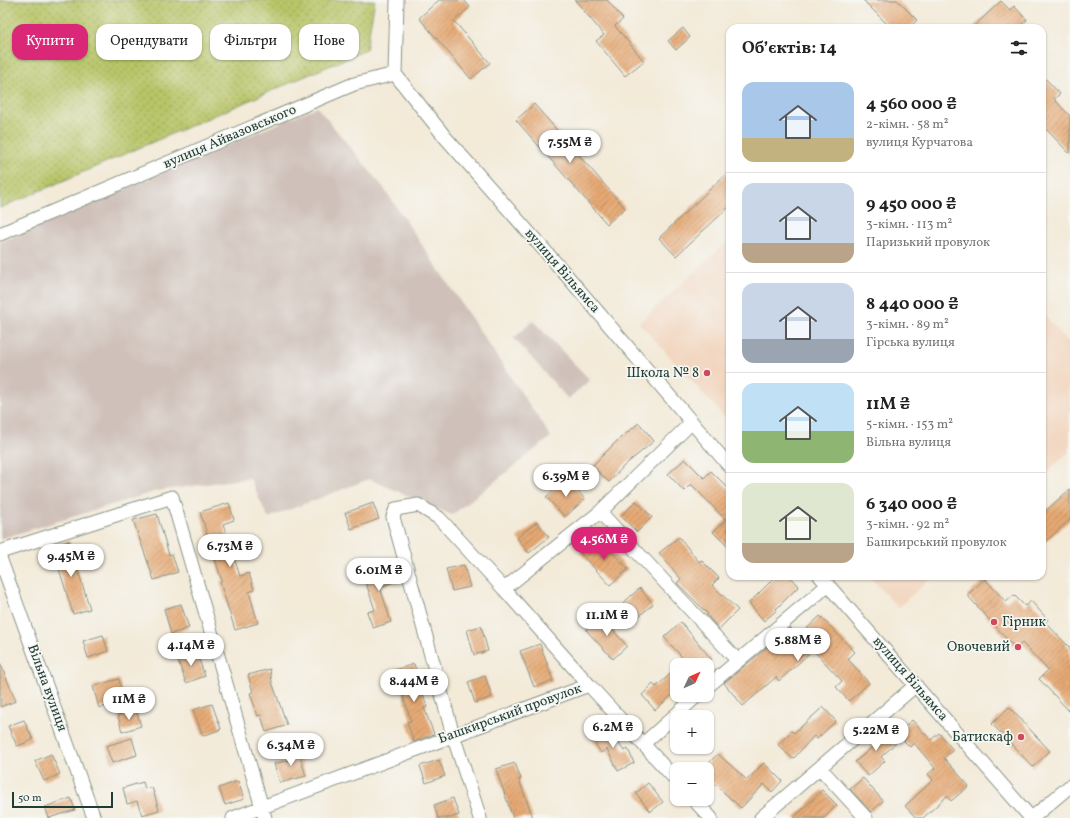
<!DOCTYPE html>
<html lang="uk">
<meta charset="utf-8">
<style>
:root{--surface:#fff;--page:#f6f6f6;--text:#222;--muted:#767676;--line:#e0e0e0;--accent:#db2777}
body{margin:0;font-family:Vollkorn,serif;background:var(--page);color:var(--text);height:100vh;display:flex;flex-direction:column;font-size:15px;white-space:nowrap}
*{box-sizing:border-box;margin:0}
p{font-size:13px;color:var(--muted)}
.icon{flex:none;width:22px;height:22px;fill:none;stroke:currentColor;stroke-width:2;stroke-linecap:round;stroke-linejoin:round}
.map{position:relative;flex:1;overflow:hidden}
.drawer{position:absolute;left:726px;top:24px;width:320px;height:556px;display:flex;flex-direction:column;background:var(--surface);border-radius:12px;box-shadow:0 1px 3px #0004}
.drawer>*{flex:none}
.banner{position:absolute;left:12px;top:24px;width:380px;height:36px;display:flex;gap:8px}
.needle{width:26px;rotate:46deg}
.fabs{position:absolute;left:670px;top:658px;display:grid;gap:8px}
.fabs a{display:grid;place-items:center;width:44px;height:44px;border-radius:8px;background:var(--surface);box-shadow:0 1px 3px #0004;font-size:20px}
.scale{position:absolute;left:12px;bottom:10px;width:101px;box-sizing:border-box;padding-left:4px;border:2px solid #1f3d34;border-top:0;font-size:11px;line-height:14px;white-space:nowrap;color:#1f3d34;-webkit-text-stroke:3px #f6f6f2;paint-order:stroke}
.price{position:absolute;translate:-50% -34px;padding:0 9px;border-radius:14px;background:#fff;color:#222;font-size:13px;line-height:26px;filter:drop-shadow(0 1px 2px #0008)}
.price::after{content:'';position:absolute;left:50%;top:24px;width:12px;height:9px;margin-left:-6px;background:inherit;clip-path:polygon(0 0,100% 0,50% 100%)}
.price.current{background:var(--accent);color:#fff}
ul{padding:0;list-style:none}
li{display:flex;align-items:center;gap:12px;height:100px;padding:0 16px}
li+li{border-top:1px solid var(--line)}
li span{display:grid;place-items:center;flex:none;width:112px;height:80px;border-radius:12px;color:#555}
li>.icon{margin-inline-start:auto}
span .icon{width:48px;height:48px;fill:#fffc;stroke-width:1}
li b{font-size:17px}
h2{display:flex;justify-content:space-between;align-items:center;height:48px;padding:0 16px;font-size:17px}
.chip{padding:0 14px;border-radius:12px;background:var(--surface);box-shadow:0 1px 3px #0004;font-size:14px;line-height:36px}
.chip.current{background:var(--accent);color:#fff}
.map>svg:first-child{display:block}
.built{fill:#f2d5be}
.industrial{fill:#cfc1ba}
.grass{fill:url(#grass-dots);stroke:#6c814e}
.building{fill:url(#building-hatch)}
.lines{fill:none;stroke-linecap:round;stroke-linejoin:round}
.minor-casing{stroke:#899486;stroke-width:15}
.minor{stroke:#fff;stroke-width:13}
.poi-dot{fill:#d1495b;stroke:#f6f6f2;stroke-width:1.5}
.labels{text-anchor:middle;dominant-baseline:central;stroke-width:3.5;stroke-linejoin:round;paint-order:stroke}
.street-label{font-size:14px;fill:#1f3d34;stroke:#f6f6f2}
.poi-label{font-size:14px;fill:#1f3d34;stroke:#f6f6f2;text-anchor:end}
</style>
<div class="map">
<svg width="1070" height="818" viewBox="0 0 1070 818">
<defs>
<pattern id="grass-dots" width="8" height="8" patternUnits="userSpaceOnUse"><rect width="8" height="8" fill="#b8c567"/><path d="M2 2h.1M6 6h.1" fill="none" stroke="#95a156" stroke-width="1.8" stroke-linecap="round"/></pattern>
<pattern id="building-hatch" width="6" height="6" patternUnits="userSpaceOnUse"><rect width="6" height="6" fill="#e6a973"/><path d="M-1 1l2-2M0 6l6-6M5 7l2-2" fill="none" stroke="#ba8b5f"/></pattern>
</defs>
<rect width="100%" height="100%" fill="#f6f6f2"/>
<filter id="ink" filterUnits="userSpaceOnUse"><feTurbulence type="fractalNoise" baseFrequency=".025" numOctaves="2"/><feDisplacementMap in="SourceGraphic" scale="8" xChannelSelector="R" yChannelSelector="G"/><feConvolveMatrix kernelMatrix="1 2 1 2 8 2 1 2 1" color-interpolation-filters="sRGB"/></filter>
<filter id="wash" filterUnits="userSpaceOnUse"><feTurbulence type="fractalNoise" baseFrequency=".012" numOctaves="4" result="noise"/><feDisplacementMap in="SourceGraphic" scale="16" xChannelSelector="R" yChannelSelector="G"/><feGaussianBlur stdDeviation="0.9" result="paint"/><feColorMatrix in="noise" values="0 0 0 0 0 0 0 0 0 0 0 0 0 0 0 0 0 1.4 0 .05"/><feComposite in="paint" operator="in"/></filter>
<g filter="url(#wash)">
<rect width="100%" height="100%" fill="#f3ead8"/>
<path class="built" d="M730 239V423L639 323Z
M1042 313 1070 344V451L1042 477Z
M869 576H933L898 608Z"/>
<path class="industrial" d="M317 107 383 187 551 437 452 515 369 479 268 518 250 478 157 491 0 539V242Z
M533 321 590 380 568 399 514 338Z"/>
<path class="grass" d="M0 0H375L366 50 0 208Z"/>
<g id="blocks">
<path class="building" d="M439 0H464L470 7 454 21 490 63 471 79 419 18Z
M575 0H607L623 19 615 26 644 61 625 76 596 41 604 35Z
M863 0H897L917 20 909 28H891Z
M1001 1 1010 10 1014 6 1027 20 1018 28H972Z
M683 28 690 37 676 50 668 41Z
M1042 75 1060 94 1054 99 1070 116V154L1042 125Z
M534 104 625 208 607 224 516 120Z
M730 170V206L676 256 659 238Z
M639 423 654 441 625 465 609 482 592 466 618 440Z
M685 459 704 478 711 471 730 490V549L713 532 726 520 691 484 684 491 668 474Z
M566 479 585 499 565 517 546 497Z
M1070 489V520L1042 545V514Z
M636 501 652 517 637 532 621 516Z
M229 503 234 520 223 524 240 576 249 573 254 590 249 592 258 623 235 630 220 582 222 581 200 512Z
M373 503 379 519 351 529 345 513Z
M157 514 169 555 172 554 178 572 154 580 133 520Z
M537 522 549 537 529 553 517 538Z
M597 537 628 569 610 585 580 553Z
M679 537 699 562 701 560 719 578 712 585 738 610 719 629 707 615 708 614 677 583 681 579 659 553Z
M69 541 90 609 73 614 52 546Z
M390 562 396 581 380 587 391 622 373 628 367 612 375 610 362 571Z
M464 565 470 587 452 591 446 569Z
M776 576H790L799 586 776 609 777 610 764 621 749 603Z
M985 579 1006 602 1014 595 1025 606 1031 601 1048 620 1045 622 1070 648V712L1039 679 1048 670 1022 643 1016 649 967 595Z
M640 588 653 604 636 619 623 603Z
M181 604 189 628 171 634 164 609Z
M601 615 614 628 612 629 627 646 613 659 586 630Z
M820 616 855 652 848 659 869 683 849 701 836 687 842 681 813 650 779 681 776 677 743 706 724 683 790 628 798 637Z
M681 622 712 660 706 665H689L664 637Z
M481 626 488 651 474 655 467 630Z
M103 635 108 651 88 658 83 641Z
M540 644 553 681 534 687 520 651Z
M196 651 205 676 186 683 177 658Z
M0 663 16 701 0 707Z
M414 664 427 707 424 708 434 734 414 742 407 722 411 721 395 670Z
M677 668V691L655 710 642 695 653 684 656 687Z
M270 669 272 682 287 725 266 732 261 715 258 716 250 693 253 692 248 675Z
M485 676 492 697 475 703 468 682Z
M119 679 124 702 99 708 93 686Z
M212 704 221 729 203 736 193 710Z
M823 707 836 721 817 739 814 736 793 759 778 745 792 731 794 733Z
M1009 707 1050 751 1033 767 992 724Z
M136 710 141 726 122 732 118 715Z
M24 720 33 740 17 746 8 726Z
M912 720 931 740 939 733 953 750 944 758 969 786 951 801 947 796 923 818H916L905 806 933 780 928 774 935 768 914 743 910 747 897 734Z
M883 727 896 743 881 757 885 761 868 776 855 762 877 743 872 737Z
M609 728 624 751 628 749 634 763 618 771 607 749 601 753 592 739Z
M132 738 137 755 112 763 106 746Z
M297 746 306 776 280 783 274 764 290 760 287 749Z
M51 754 60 774 44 781 35 761Z
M718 754 747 780 764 763 782 781 772 792 764 784 741 808 707 777V764Z
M439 760 445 776 426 783 420 766Z
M515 763 521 779 519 780 533 818H513L496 769Z
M863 778 883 801 871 812 850 789Z
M238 781 244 799 225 805 219 788Z
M143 782 145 789 152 787 159 810 142 815 137 801 127 804 123 788Z
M648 783 663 802 650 812 636 793Z
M822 790 837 805 824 818H794Z
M71 798 75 810 49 818 45 807Z
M453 798 459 815 450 818H438L434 805Z"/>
</g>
</g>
<g filter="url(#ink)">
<use href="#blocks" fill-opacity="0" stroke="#899486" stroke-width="1"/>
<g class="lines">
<g class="minor-casing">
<path id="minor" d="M395 74 445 137 568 277 730 467
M395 74 397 0
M0 234 354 84 395 74
M600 512 737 660
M0 552 172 497 265 818
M0 558 94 818
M820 576 1031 818
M589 685 677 781
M707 687 828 585
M643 744 698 695
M820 768 866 818
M693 799 711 818
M233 818 589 685 504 589 600 512 692 422
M480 818 453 735 393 517 396 509 418 505 439 518 504 589
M761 818 916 685
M1032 818 1070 786"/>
</g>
<use href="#minor" class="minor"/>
</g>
</g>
<g class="poi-dot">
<circle cx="707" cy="373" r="4"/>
<circle cx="994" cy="622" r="4"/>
<circle cx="1018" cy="647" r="4"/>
<circle cx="1021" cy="737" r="4"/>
</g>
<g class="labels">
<g class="street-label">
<text transform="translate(230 137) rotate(-23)">вулиця Айвазовського</text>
<text transform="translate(562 271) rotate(49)">вулиця Вільямса</text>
<text transform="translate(910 679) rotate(49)">вулиця Вільямса</text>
<text transform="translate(47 688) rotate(70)">Вільна вулиця</text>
<text transform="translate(510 714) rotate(-20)">Башкирський провулок</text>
</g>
<g class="poi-label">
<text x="699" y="373">Школа № 8</text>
<text x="1002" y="622" text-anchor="start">Гірник</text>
<text x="1010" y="647">Овочевий</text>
<text x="1013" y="737">Батискаф</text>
</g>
</g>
</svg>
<div class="fabs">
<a><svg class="needle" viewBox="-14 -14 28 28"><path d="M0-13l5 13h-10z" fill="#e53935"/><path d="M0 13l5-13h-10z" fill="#767676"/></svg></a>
<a>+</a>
<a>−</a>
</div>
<div class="scale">50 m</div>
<b class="price" style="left:570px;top:164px">7.55M ₴</b>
<b class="price" style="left:566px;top:498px">6.39M ₴</b>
<b class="price current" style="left:604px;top:561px">4.56M ₴</b>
<b class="price" style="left:230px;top:568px">6.73M ₴</b>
<b class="price" style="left:71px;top:578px">9.45M ₴</b>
<b class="price" style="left:379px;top:592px">6.01M ₴</b>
<b class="price" style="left:607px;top:637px">11.1M ₴</b>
<b class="price" style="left:798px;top:662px">5.88M ₴</b>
<b class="price" style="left:191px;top:667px">4.14M ₴</b>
<b class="price" style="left:414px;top:703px">8.44M ₴</b>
<b class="price" style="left:129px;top:721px">11M ₴</b>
<b class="price" style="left:613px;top:749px">6.2M ₴</b>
<b class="price" style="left:876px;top:752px">5.22M ₴</b>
<b class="price" style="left:291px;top:767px">6.34M ₴</b>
<div class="banner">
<a class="chip current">Купити</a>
<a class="chip">Орендувати</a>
<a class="chip">Фільтри</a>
<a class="chip">Нове</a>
</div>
<section class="drawer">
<h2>Об’єктів: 14<svg class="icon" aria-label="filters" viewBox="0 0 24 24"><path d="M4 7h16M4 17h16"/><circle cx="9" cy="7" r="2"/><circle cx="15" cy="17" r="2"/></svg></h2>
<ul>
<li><span style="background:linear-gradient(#a9c7e8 70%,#c2b280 0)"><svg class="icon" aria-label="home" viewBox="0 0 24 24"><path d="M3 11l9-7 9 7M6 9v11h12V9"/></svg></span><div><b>4 560 000 ₴</b><p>2-кімн. · 58 m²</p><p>вулиця Курчатова</p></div></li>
<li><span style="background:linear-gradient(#c9d6e8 75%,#b9a48a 0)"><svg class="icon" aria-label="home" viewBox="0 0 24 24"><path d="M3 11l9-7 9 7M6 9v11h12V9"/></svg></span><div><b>9 450 000 ₴</b><p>3-кімн. · 113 m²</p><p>Паризький провулок</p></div></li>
<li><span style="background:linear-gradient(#c9d6e8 70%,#9aa5b1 0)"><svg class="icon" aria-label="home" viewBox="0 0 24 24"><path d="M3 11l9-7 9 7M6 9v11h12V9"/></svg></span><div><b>8 440 000 ₴</b><p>3-кімн. · 89 m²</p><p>Гірська вулиця</p></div></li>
<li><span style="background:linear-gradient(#bfe0f5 60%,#8fb573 0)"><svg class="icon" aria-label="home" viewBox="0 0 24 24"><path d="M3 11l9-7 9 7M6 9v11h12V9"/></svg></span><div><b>11M ₴</b><p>5-кімн. · 153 m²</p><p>Вільна вулиця</p></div></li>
<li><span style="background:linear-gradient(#dfe7d0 75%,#b9a48a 0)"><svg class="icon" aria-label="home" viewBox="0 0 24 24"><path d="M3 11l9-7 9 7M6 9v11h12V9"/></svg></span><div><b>6 340 000 ₴</b><p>3-кімн. · 92 m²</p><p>Башкирський провулок</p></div></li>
</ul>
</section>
</div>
